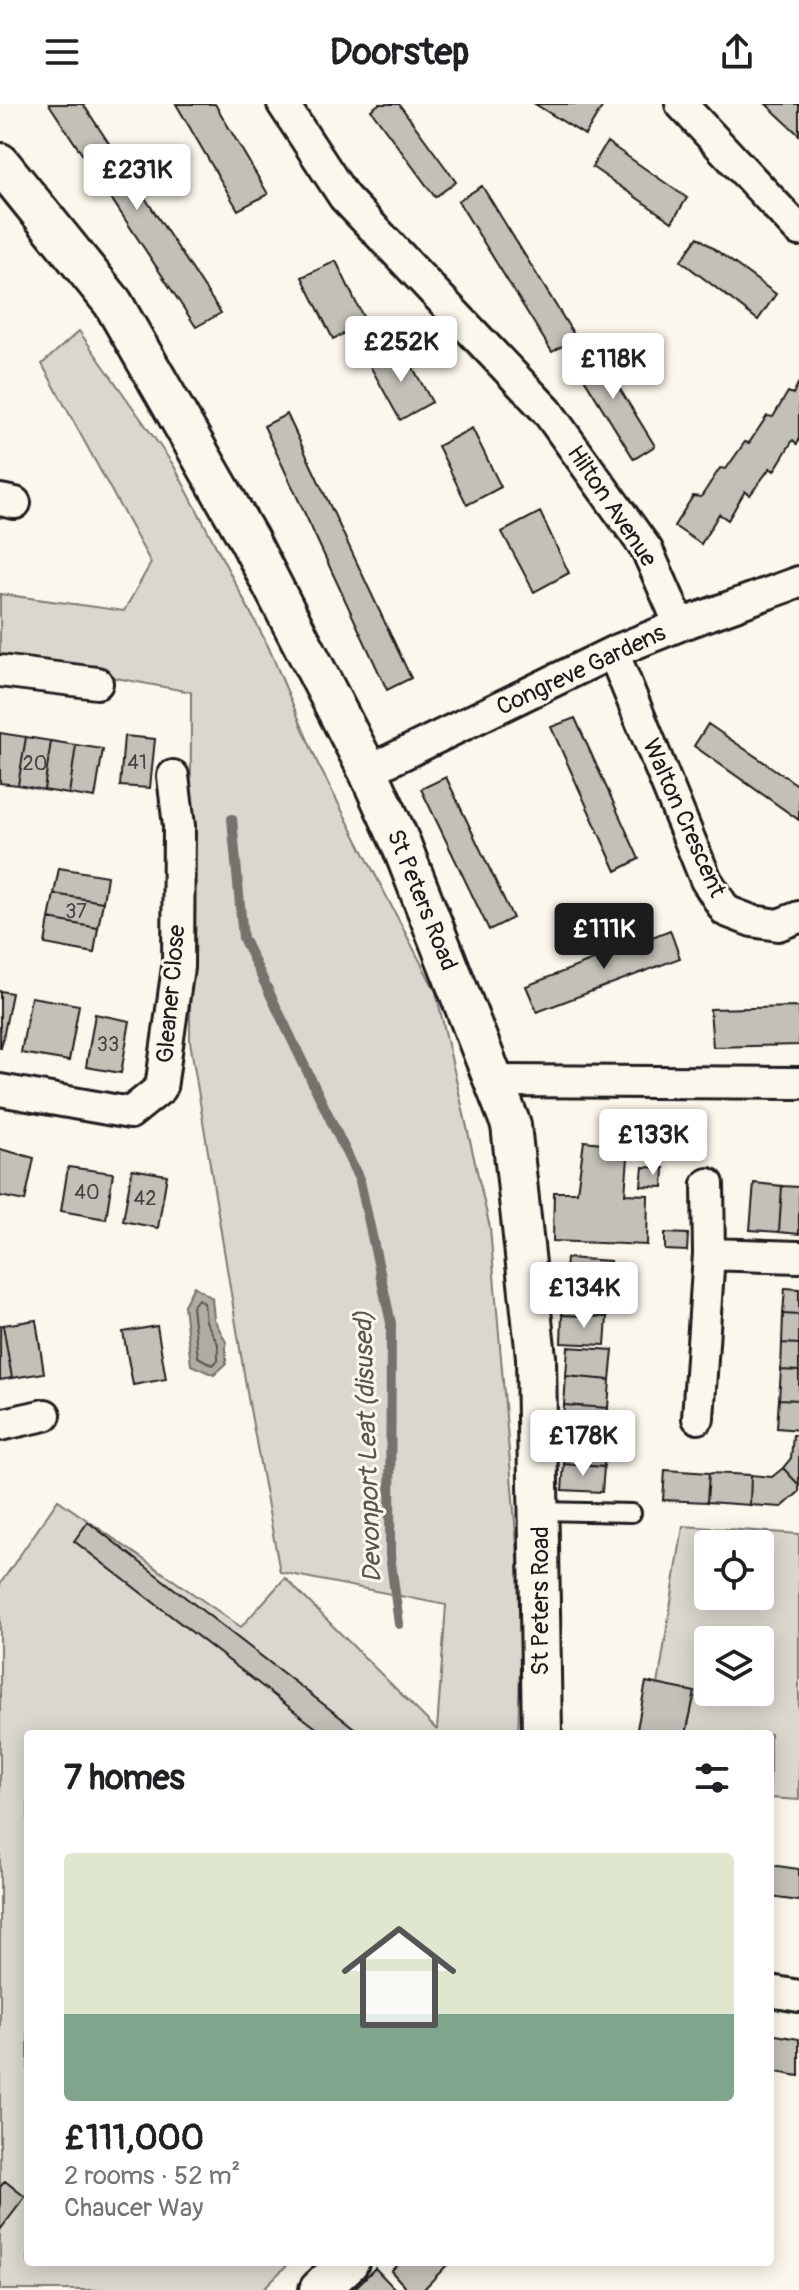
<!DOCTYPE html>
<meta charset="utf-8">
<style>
:root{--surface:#fff;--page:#f6f6f6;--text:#202124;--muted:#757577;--line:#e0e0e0;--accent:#1c1c1c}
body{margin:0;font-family:Pangolin,sans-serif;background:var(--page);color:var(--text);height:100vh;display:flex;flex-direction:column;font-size:30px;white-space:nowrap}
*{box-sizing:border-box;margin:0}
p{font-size:26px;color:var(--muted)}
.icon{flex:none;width:44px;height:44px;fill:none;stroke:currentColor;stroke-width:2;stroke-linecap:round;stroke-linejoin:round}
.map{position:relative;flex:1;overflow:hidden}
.panel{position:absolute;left:24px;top:1626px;width:750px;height:536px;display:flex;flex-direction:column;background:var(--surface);border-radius:8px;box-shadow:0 4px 20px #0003}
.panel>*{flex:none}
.buttons{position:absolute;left:694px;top:1426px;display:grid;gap:16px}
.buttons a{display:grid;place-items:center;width:80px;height:80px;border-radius:8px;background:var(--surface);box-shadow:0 4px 20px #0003;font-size:40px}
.price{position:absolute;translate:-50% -68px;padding:0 18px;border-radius:8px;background:#fff;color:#222;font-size:26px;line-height:52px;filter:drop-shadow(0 2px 4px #0008)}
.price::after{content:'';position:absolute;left:50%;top:48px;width:24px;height:18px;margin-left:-12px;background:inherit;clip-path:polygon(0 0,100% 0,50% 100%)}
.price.on{background:var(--accent);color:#fff}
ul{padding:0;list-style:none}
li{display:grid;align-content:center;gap:16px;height:424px;padding:0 40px}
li+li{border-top:2px solid var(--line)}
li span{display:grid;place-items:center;height:248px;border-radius:8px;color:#555}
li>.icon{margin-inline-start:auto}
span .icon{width:144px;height:144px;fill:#fffc;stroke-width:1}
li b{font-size:34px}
h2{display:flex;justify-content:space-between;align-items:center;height:96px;padding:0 40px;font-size:34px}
header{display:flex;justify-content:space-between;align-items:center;height:104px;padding:0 40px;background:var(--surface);font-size:36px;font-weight:700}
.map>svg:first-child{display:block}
.green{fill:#dad7ce;stroke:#7b7a75;stroke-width:2;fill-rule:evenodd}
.water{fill:#afaca5;stroke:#74726e;stroke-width:2}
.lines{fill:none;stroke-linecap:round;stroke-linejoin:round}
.shore{stroke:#575653;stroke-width:2}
.stream{stroke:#74726e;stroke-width:10}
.building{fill:#c3c0b8;stroke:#1c1c1c;stroke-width:2}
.service-casing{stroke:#1c1c1c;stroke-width:22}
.minor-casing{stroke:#1c1c1c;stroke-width:36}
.tertiary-casing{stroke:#1c1c1c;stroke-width:44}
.service{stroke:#fbf7ec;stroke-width:16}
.minor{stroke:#fbf7ec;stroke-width:30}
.tertiary{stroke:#fbf7ec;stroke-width:38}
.labels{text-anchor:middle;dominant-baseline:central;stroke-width:6;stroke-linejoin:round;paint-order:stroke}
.number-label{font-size:20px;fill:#464543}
.street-label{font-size:24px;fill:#1c1c1c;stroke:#fbf7ec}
.water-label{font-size:26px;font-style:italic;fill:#575653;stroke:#fbf7ec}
</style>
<header><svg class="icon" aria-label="menu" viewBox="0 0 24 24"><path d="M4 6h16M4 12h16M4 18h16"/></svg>Doorstep<svg class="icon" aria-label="share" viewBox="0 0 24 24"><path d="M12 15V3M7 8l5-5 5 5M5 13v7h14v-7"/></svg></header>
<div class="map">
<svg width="799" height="2186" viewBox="0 0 799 2186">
<rect width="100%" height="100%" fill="#fbf7ec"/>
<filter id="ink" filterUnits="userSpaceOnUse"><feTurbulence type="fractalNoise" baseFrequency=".0125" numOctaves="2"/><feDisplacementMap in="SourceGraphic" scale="16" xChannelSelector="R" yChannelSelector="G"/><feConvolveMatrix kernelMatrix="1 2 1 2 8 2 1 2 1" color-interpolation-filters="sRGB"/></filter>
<g filter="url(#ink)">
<path class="green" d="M79 227 174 362 268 542 318 660 436 888 490 1124 522 1501 518 1630H28V2158H290L262 2186H0V1480L58 1396 241 1523 285 1474 437 1626 446 1501 280 1468 248 1294 190 937 191 588 57 563 0 557V490L124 507 151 459 42 260Z
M683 1422 799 1430V1696L770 1694V1630H686L695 1588 658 1581ZM708 1440H760V1492H708ZM708 1536H760V1588H708Z"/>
<path class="water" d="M194 1182 212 1194 214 1215 226 1238V1260L214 1271 191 1261 184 1201Z"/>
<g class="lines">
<path class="shore" d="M198 1195 204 1199 206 1217 218 1240V1256L213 1261 198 1253 192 1203Z"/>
<path class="stream" d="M232 715 243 834 360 1077 391 1219 390 1451 399 1520"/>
</g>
<path class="building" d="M49 0H83L221 209 196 223Z
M176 0H215L268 90 238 106Z
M379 0H399L456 78 435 93 371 6Z
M535 0H604L585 31Z
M766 0H799V31Z
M607 38 687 94 672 118 592 63Z
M482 82 576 234 552 248 458 97Z
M698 133 776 190 758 216 681 157Z
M336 157 366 219 333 235 302 173Z
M592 240 655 342 634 355 570 252Z
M402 244 432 298 400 316 370 262Z
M799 278V337L797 340 793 336 774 367 770 364 750 391 745 387 728 416 719 410 701 440 674 422 693 392 701 393 720 364 726 365 745 338 749 339 767 312 773 313 788 288 793 290Z
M287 310 411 574 387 586 264 322Z
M472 324 501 383 467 401 438 342Z
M540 408 569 469 534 488 502 428Z
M575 614 639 755 616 767 551 623Z
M708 620 799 682V716L694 642Z
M0 629 26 633 18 681 0 679Z
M124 632 155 635 150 684 120 682Z
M26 633 51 637 44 686 18 681Z
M51 637 76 641 69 690 44 686Z
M76 641 103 645 95 694 69 690Z
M446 673 513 814 489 826 421 685Z
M59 764 107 772 103 798 54 790Z
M54 790 103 798 98 824 49 815Z
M49 815 98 824 94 849 45 840Z
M670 826 680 854 537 908 526 882Z
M0 887 12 889 1 944H0Z
M31 893 79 901 69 957 21 949Z
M799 903V941L713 943 710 905Z
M95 910 130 917 121 969 86 963Z
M584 1037 629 1042 625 1090 648 1091 647 1141 553 1137 554 1088H577Z
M0 1045 34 1054 25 1097 0 1092Z
M68 1063 113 1069 106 1115 61 1107Z
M643 1063 664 1064 663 1083 641 1082Z
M132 1065 167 1071 158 1124 123 1117Z
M754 1079 782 1082 779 1128 750 1126Z
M782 1082 799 1083V1130L779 1128Z
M665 1129 688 1130 687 1147 665 1146Z
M566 1154 610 1157 609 1185 564 1182Z
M564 1182 609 1185 607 1213 562 1211Z
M785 1184 799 1185V1211L783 1210Z
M783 1210 799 1211V1240L782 1239Z
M562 1211 607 1213 605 1241 561 1239Z
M36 1216 44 1269 12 1274 3 1221Z
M3 1221 12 1274 0 1276V1222Z
M157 1222 166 1275 133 1281 123 1228Z
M782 1239 799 1240V1267L781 1266Z
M568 1243 613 1246 610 1276 566 1272Z
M781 1266 799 1267V1296L779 1295Z
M566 1272 610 1276 608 1304 564 1301Z
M779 1295 799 1296V1326L777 1324Z
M564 1301 608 1304 606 1332 562 1328Z
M793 1331H799V1381L783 1364 791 1354Z
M566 1335 605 1337 604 1363 564 1360Z
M564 1360 604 1363 602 1388 562 1386Z
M783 1364 799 1381V1388L782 1403 750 1401 751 1371 772 1373Z
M665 1366 709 1369 707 1398 663 1396Z
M709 1369 751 1371 750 1401 707 1398Z
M88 1418 362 1630H324L74 1437Z
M646 1578 695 1588 686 1630H636Z
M770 1761 799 1765V1797L770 1793Z
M770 1930 799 1935V1972L770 1967Z
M5 2077 25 2093 0 2126V2083Z
M400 2158H450L423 2186H408L391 2167Z
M375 2164 396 2186H353Z"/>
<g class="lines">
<g class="service-casing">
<path id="service" d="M540 1407 632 1409"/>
</g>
<g class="minor-casing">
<path id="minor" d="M283 0 344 93 547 307 647 446 680 521
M681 0 799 126
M0 396 15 399
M613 548 706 776 726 807 752 817 778 821 799 813
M0 567 97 579
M368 667 613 548 680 521 799 478
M494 977 799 979
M0 986 130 1009 161 984 178 863 179 722 173 672
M708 1080 709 1150 799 1153
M698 1314 709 1150
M0 1321 45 1311
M770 1887 799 1892"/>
</g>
<g class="tertiary-casing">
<path id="tertiary" d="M0 59 113 199 249 436 368 667 401 740 511 1021 536 1253 542 1630
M319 2186 349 2158"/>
</g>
<use href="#service" class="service"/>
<use href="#minor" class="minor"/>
<use href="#tertiary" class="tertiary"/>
</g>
</g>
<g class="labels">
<g class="number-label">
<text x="137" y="658">41</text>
<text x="35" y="659">20</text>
<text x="76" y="807">37</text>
<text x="108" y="940">33</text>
<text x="87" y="1088">40</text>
<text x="145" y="1094">42</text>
</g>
<g class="street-label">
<text transform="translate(612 402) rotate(56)">Hilton Avenue</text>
<text transform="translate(581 566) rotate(-25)">Congreve Gardens</text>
<text transform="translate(684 714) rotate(66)">Walton Crescent</text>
<text transform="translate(422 796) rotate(68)">St Peters Road</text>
<text transform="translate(171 890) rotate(-85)">Gleaner Close</text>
<text transform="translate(540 1497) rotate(-90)">St Peters Road</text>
</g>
<g class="water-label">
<text transform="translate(368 1343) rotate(-92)">Devonport Leat (disused)</text>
</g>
</g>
</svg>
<div class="buttons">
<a><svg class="icon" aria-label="locate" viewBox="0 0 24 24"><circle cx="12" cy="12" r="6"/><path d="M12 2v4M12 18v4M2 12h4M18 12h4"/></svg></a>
<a><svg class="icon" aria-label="layers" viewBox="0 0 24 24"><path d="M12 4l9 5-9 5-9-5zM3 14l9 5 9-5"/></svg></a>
</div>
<b class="price" style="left:137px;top:108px">£231K</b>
<b class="price" style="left:401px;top:280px">£252K</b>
<b class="price" style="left:613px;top:297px">£118K</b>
<b class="price on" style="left:604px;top:867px">£111K</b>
<b class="price" style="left:653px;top:1073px">£133K</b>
<b class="price" style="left:584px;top:1226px">£134K</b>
<b class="price" style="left:583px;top:1374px">£178K</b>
<section class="panel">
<h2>7 homes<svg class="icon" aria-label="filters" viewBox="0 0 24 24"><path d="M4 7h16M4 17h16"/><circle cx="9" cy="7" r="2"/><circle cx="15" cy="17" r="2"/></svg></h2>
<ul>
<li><span style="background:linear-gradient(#dfe7d0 65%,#7fa58c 0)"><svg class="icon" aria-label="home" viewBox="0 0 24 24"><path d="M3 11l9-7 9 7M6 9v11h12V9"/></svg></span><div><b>£111,000</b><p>2 rooms · 52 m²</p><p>Chaucer Way</p></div></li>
</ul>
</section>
</div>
